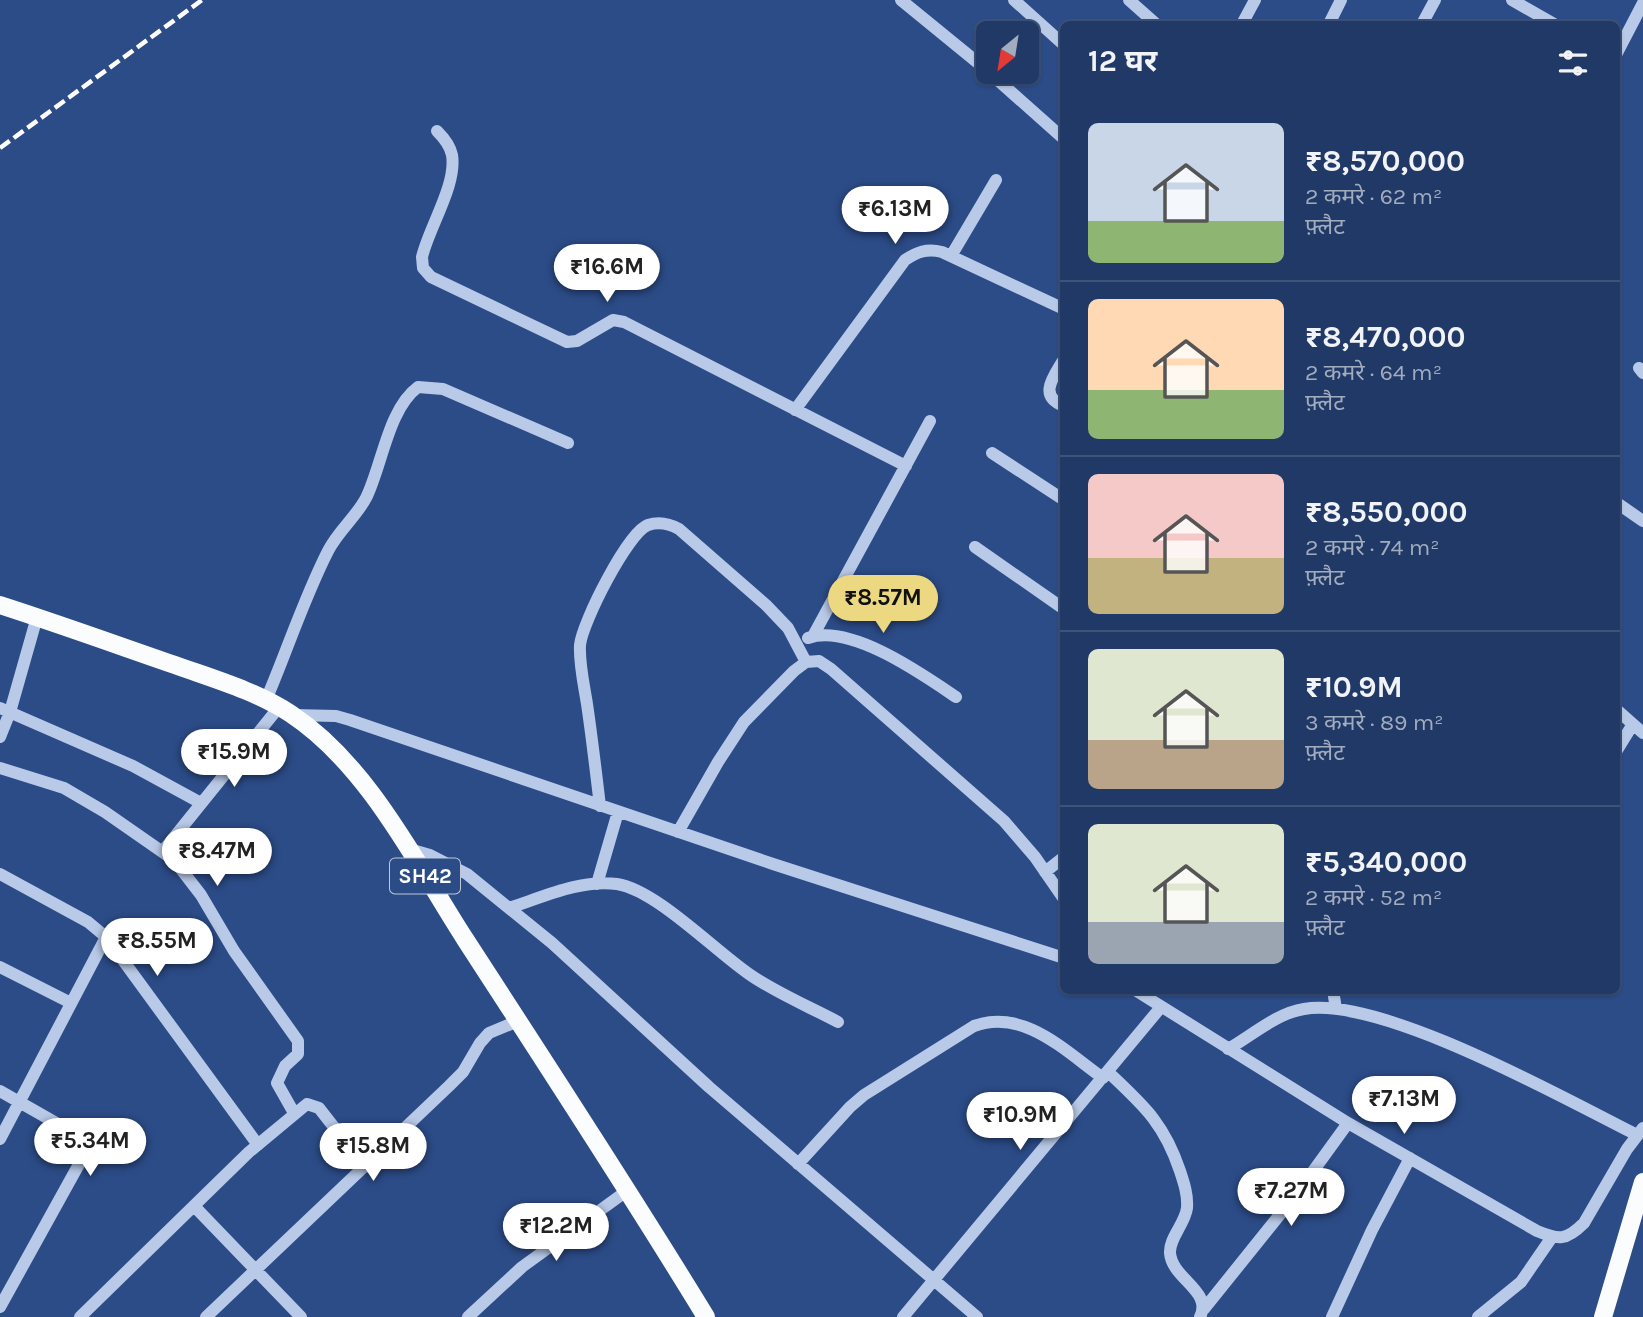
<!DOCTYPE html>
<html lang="hi">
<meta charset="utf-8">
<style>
:root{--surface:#213966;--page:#2d446f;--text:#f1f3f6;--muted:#a2acbf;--line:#3e537a;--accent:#edd882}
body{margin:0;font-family:Karla,"Noto Sans Devanagari",sans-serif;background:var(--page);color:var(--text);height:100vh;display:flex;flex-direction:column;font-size:26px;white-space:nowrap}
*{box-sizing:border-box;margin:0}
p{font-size:23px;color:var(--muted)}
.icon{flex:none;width:38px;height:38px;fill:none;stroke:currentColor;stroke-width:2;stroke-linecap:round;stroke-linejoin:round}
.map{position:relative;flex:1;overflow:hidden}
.details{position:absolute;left:1060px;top:21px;width:560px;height:973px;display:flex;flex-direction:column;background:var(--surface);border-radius:10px;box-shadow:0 2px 5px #0004,0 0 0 2px var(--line)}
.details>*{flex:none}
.needle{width:46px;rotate:210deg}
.controls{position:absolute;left:976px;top:21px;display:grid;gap:14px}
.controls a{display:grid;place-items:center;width:63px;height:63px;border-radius:10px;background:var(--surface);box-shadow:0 2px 5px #0004,0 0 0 2px var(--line);font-size:35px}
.price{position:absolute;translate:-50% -60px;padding:0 16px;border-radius:24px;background:#fff;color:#222;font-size:23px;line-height:46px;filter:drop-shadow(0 2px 4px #0008)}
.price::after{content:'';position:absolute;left:50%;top:42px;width:21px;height:16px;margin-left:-10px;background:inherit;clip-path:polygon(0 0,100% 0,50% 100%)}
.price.selected{background:var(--accent);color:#111}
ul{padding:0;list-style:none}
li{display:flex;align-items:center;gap:21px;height:175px;padding:0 28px}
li+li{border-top:2px solid var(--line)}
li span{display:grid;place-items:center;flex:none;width:196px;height:140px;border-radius:10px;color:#555}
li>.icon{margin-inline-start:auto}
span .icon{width:84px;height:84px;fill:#fffc;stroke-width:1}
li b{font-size:30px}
h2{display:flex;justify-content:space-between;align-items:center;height:84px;padding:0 28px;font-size:30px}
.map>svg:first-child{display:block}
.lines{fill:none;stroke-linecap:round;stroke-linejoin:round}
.minor{stroke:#b9cae8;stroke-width:12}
.major{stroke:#fbfcfe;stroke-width:18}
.rail{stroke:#fff;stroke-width:4.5;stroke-dasharray:12 5;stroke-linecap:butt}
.labels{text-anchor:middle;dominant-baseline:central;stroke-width:6;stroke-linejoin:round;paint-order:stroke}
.shield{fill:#2c4c88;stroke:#c0c9db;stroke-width:2}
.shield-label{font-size:21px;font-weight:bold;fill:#fff}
</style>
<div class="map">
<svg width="1643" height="1317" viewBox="0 0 1643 1317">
<rect width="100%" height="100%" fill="#2c4c88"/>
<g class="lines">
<path class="minor" d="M901 0 983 67 1064 139
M1014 0 1064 45
M1129 0 1156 24
M1512 0 1554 24
M1242 24 1255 0
M1329 24 1341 0
M1422 24 1435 0
M1617 53 1643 3
M437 131C444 138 450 145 452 155 457 185 429 227 422 257L423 268 431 277 567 342 577 341 613 320 624 322 906 466
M951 256 996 180
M1064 359C1054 376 1037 396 1064 406
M1639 368 1643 373
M795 410 905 260C917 252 927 248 942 252L1064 309
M992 453 1064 500
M1617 503 1643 521
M975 547 1064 609
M813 636 930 421
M808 638C850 623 922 674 956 697
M266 700C287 651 304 598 328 551 338 531 356 517 366 498 382 466 388 409 418 387L443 389 568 443
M0 708 133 766 201 803
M1617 710 1643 733
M293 715 336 716 350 720 773 864 1064 958
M0 737 10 712 37 617
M1617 750 1633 724
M0 768 64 788 105 812 174 860 201 895 234 951 298 1041V1054L285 1066 277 1083 294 1113
M600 806C596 772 592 738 587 704 584 685 579 664 580 645 582 623 628 532 648 525 660 521 670 524 679 529L766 605 788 628 806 662
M678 832 718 762 744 722 794 671 806 662 819 661 831 669 1004 821 1035 857 1064 899
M409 849 430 855 467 874 552 943 709 1087 977 1317
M163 851 279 707
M1045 872 1064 857
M0 874 88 922 106 937 258 1145
M597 884 618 812
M509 908C543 897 581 879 617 884 656 890 714 950 749 974 776 993 808 1006 838 1022
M0 967 71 1003
M1135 990 1348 1123 1537 1231C1559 1240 1566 1241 1584 1223L1627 1149 1643 1128
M1333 990 1336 1009
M1228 1049C1251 1036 1277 1013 1304 1009 1382 996 1563 1098 1637 1135
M1108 1072C1144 1106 1164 1123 1180 1171 1184 1183 1188 1195 1187 1208 1185 1224 1169 1238 1170 1253 1172 1279 1213 1291 1200 1317
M0 1091 79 1136 86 1145 83 1157 0 1307
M0 1139 106 937
M798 1164 850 1107 864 1095 974 1026C1024 1008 1065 1051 1103 1078
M194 1206 301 1317
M1204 1309 1298 1192 1348 1123
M80 1317 249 1152 307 1104 319 1108 365 1167
M206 1317 449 1086 463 1072 480 1043 489 1033 518 1021
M468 1317 522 1267 628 1190
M903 1317 1161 1007
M1332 1317 1372 1230 1410 1158
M1478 1317 1521 1282 1552 1237"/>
<path class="major" d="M0 605C59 624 117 645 175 665 214 679 256 691 291 714 368 765 416 863 465 939 546 1064 628 1189 706 1317
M1603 1317 1643 1182"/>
<path class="rail" d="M0 148 202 0"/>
</g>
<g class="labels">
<rect class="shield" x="390" y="858.5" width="70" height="35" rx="5"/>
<g class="shield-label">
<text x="425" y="876">SH42</text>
</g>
</g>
</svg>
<div class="controls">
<a><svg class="needle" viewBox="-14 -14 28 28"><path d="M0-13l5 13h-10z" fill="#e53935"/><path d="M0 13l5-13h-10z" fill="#a2acbf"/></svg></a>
</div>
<b class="price" style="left:895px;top:246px">₹6.13M</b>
<b class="price" style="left:607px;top:304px">₹16.6M</b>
<b class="price selected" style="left:883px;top:635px">₹8.57M</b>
<b class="price" style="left:234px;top:789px">₹15.9M</b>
<b class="price" style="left:217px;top:888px">₹8.47M</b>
<b class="price" style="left:157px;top:978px">₹8.55M</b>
<b class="price" style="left:1404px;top:1136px">₹7.13M</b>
<b class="price" style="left:1020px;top:1152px">₹10.9M</b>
<b class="price" style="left:90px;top:1178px">₹5.34M</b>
<b class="price" style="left:373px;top:1183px">₹15.8M</b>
<b class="price" style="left:1291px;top:1228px">₹7.27M</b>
<b class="price" style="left:556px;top:1263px">₹12.2M</b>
<section class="details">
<h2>12 घर<svg class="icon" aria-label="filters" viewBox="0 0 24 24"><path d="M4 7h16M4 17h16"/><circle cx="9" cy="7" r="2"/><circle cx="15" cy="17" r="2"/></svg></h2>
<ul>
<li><span style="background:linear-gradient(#c9d6e8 70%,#8fb573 0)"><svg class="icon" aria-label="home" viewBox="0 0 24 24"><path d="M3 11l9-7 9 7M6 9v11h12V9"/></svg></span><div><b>₹8,570,000</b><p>2 कमरे · 62 m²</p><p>फ़्लैट</p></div></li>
<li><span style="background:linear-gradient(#ffd9b3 65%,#8fb573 0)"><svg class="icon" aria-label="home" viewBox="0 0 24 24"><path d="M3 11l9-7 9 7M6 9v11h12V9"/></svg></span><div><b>₹8,470,000</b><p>2 कमरे · 64 m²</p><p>फ़्लैट</p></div></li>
<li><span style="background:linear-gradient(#f6c9c9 60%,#c2b280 0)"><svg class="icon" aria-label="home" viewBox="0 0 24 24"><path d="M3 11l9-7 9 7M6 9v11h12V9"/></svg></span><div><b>₹8,550,000</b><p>2 कमरे · 74 m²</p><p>फ़्लैट</p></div></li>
<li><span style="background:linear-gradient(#dfe7d0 65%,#b9a48a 0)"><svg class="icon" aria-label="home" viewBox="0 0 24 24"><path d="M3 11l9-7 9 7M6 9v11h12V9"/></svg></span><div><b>₹10.9M</b><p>3 कमरे · 89 m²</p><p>फ़्लैट</p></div></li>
<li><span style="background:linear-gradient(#dfe7d0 70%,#9aa5b1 0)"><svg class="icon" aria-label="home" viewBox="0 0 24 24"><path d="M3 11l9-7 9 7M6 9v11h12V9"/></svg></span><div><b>₹5,340,000</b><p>2 कमरे · 52 m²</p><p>फ़्लैट</p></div></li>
</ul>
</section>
</div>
